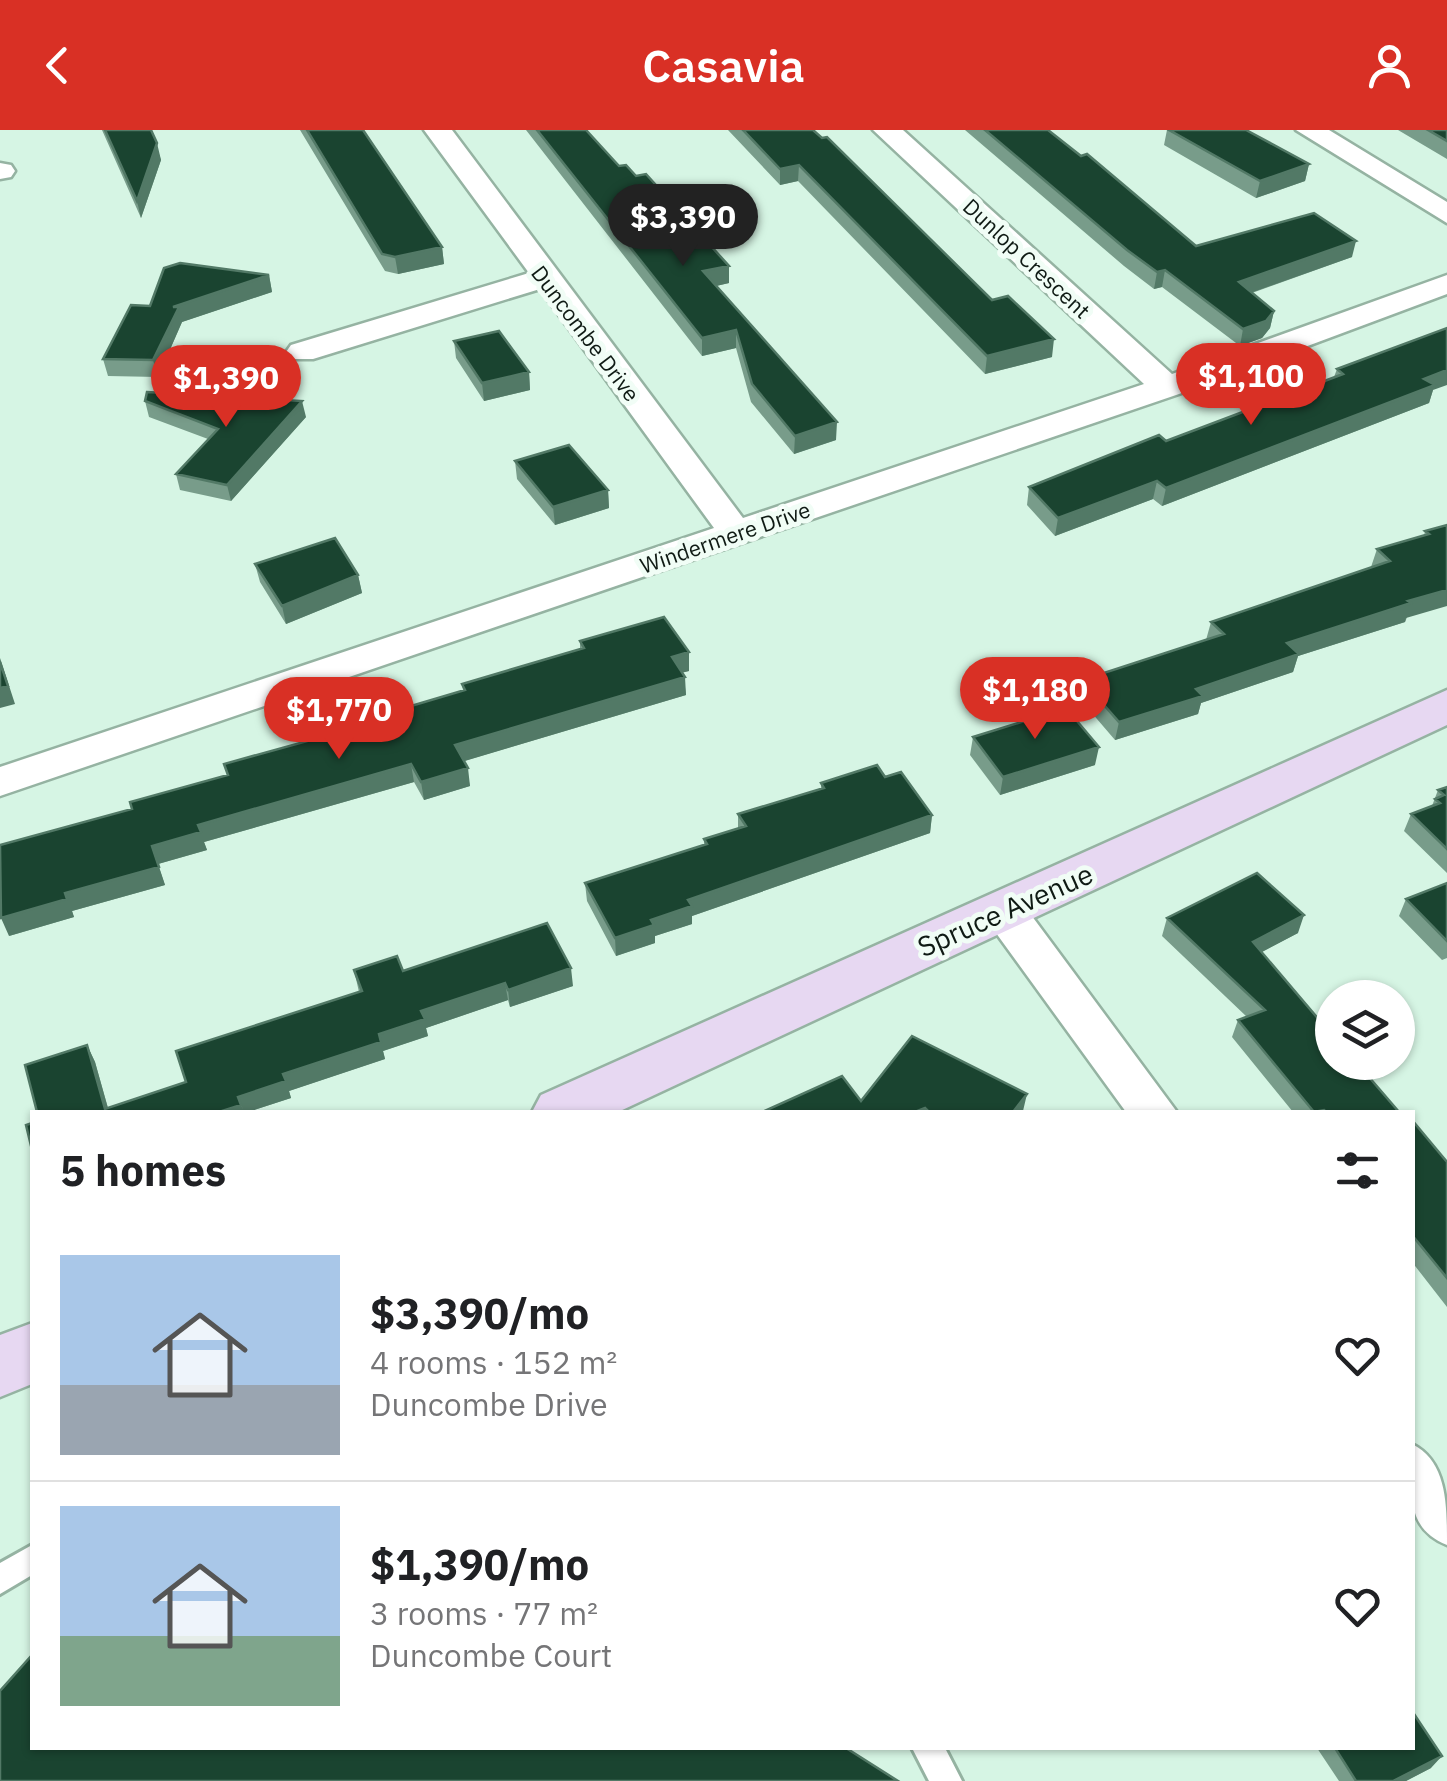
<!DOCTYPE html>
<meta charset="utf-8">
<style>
:root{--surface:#fff;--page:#f2f2f2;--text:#202124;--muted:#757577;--line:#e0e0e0;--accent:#d93025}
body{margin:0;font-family:"IBM Plex Sans",sans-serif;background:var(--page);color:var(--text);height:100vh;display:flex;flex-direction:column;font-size:38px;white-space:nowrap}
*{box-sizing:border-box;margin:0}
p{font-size:32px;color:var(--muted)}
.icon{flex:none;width:55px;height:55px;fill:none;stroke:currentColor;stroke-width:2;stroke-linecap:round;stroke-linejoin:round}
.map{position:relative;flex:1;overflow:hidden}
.side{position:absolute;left:30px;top:980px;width:1385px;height:640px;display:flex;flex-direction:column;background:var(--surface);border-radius:0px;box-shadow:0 2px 8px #0004}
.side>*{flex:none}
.buttons{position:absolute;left:1315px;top:850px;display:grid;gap:20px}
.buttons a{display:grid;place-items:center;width:100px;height:100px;border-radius:50%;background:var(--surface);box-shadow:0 2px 8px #0004;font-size:50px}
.price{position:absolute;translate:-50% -85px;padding:0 22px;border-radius:35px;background:var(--accent);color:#fff;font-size:32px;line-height:65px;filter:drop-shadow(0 2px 5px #0008)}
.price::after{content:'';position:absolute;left:50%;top:60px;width:30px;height:22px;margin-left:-15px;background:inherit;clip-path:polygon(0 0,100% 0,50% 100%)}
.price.current{background:#222;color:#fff}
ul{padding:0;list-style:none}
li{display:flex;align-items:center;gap:30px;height:250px;padding:0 30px}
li+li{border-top:2px solid var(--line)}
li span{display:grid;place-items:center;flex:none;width:280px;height:200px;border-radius:0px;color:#555}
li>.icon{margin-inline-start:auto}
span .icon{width:120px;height:120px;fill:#fffc;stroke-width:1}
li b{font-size:42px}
h2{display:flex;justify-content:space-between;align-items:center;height:120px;padding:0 30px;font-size:42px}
header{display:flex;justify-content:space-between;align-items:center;height:130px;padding:0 30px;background:var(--accent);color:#fff;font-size:45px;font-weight:600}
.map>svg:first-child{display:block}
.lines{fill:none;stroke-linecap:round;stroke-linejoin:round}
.lane-casing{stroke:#95b3a2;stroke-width:6}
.street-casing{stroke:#95b3a2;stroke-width:5}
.secondary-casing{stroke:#95b3a2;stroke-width:5}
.lane{fill:#fff;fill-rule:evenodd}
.street{fill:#fff;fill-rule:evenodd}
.secondary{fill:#e7d8f2;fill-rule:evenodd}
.wall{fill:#789c8a}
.shaded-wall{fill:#527966}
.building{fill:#1a4430;stroke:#527966;stroke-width:2.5}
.labels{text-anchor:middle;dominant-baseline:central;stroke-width:10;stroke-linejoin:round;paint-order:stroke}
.far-street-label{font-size:22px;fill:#0f1a14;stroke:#f1fdf6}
.street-label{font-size:28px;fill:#0f1a14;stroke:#f1fdf6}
</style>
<header><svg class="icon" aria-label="back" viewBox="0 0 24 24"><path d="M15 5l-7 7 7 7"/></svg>Casavia<svg class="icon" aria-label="person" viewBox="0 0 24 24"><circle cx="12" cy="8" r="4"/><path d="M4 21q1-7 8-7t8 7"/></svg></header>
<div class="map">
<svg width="1447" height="1651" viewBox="0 0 1447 1651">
<rect width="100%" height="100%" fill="#d6f5e4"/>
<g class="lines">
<g class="lane-casing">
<path id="lane" d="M32 1415V1445L0 1464V1433Z
M912 1618H945L962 1651H929Z"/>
</g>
<g class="street-casing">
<path id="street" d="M424 0H452L743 388 1144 254 873 0H903L1172 244 1447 145V164L1179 264 0 666V637L714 398 540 159 313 229H291L286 222 291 215 529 143Z
M1296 0H1329L1447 72V93Z
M0 33 11 35 15 41 11 47 0 49Z
M1004 765 1020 770 1177 982H1126L988 792 982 781 988 770Z
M1412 1314C1447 1331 1447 1374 1447 1415 1402 1397 1412 1356 1412 1314Z"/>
</g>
<g class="secondary-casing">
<path id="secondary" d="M1447 560V595L618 982H532L541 965Z
M32 1193V1254L0 1267V1205Z"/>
</g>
<use href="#lane" class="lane"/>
<use href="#street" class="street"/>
<use href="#secondary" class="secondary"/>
</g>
<path class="wall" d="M102 0H151L161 30 141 88Z
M300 0H363L442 117 444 134 398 144 385 141Z
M526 0H586L619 36 636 46 729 136V153L716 156 836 310 794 324 751 272 736 218 702 226Z
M728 0H813L1052 227 985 244 798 51 780 55Z
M965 0H1048L1196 116 1352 127 1252 163 1274 181 1270 198 1262 208 1240 216 1162 157 1154 159 1124 136Z
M1167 0H1246L1309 34 1305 51 1256 68 1164 15Z
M1398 0H1447V29Z
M269 145 272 162 182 192 158 247 108 246 103 229 150 176Z
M454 211 529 242 530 260 484 271 456 228Z
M1337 239 1433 260 1429 273 1162 376 1153 369 1055 406 1027 375 1029 357 1166 311 1334 247Z
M145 271 306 287 231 371 180 360 176 344 208 309 149 287Z
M515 331 608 360 609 378 555 395 517 349Z
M1447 395 1405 492 1298 526 1293 542 1201 573 1198 584 1115 610 1079 568 1082 550 1206 510 1211 492 1371 437 1377 419 1424 406 1425 401Z
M255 434 358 445 362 463 286 494 260 452Z
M580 511 689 522V541L683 542 686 565 464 631 470 656 424 670 414 652 204 712 207 720 158 734 165 755 72 781 74 787 9 806 132 679 227 645 224 634 385 590 384 584 463 560 462 554 580 519Z
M973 607 1095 635 1000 665 970 625Z
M885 647 932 685 930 703 692 786V794L655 806V813L616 826 587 771 585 753 704 715V709L738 699V684L821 659V653Z
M1447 657V743L1404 701 1411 684 1432 676 1438 660Z
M1447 753V828L1442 830 1399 786 1406 769Z
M1167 788 1298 803 1261 822 1399 982H1293L1232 907 1238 890 1247 887 1162 806Z
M354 840 403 841 573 856 510 877 508 870 426 898 428 906 383 921 385 929 289 961 291 968 248 982H37L87 915 95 932 108 978 186 952 359 862Z
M1412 990 1447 1032V1177L1412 1132Z
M1317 1618H1412L1431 1638 1406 1651H1339Z"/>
<path class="shaded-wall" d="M157 13 161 30 141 88 137 71Z
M1309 34 1305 51 1256 68 1260 51Z
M799 35 798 51 780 55V39Z
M1356 111 1352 127 1236 168 1239 152Z
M442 117 444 134 398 144 395 127Z
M729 136V153L703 159V141Z
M1165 140 1162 157 1154 159 1157 142Z
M269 145 272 162 182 192 158 247 153 230 173 177Z
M1274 181 1270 198 1262 208 1240 216 1243 199Z
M736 200V218L702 226V208Z
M1054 209 1052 227 985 244 987 226Z
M1447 240V255L1433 260 1429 273 1162 376 1166 358Z
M529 242 530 260 484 271 482 253Z
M302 271 306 287 231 371 227 355Z
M837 292 836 310 794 324 795 306Z
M1157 351 1153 369 1055 406 1058 388Z
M608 360 609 378 555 395 553 377Z
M358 445 362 463 286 494 282 476Z
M1447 460V476L1406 488 1405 492 1298 526 1293 542 1201 573 1198 584 1115 610 1119 592 1196 559 1287 513 1408 471Z
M689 522V541L673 545 672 527Z
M0 528 15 574 0 578Z
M685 547 686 565 458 633 455 615Z
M1099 617 1095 635 1000 665 1003 647Z
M411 634 414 652 204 712 207 720 158 734 165 755 72 781 74 787 9 806 1 788 65 763 152 716 198 695Z
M468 638 470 656 424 670 421 652Z
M932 685 930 703 692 786V794L655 806V813L616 826 615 808 688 770Z
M1304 785 1298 803 1247 830 1253 812Z
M571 838 573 856 510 877 508 860Z
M505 853 508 870 426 898 428 906 383 921 385 929 289 961 291 968 248 982H244L238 967 283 944 379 904 421 881Z
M87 915 95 932 109 982H107Z
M1027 964 1023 981 1013 982Z
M241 975 244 982H219Z
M1442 1626 1431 1638 1406 1651H1393Z"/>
<path class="building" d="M105 0H151L157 13 137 71Z
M307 0H363L442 117 395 127 382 124Z
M537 0H586L619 36 626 35 636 46 646 44 729 136 703 141 837 292 795 306 752 254 736 200 702 208Z
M743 0H813L822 8 827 7 992 170 1008 166 1054 209 987 226 799 35 780 39Z
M985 0H1048L1081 26 1087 24 1196 116 1314 83 1356 111 1239 152 1274 181 1266 191 1243 199 1165 140 1157 142 1127 120Z
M1169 0H1246L1309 34 1260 51Z
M1428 0H1447V11Z
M180 133 269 145 173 177H179L153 230 103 229 131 175 150 176 164 138Z
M1447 198V240L1424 249 1435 255 1166 358 1157 351 1058 388 1029 357 1159 305 1166 311 1343 244 1337 239Z
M499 201 529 242 482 253 454 211Z
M147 262 302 271 227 355 176 344 218 299 145 271Z
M569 315 608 360 553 377 515 331Z
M1447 395V460L1408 471 1411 473 1287 513 1299 524 1196 559 1203 566 1119 592 1082 550 1224 504 1211 492 1390 431 1377 419 1429 404 1425 401Z
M335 408 358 445 282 476 255 434Z
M664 487 689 522 672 527 685 547 455 615 468 638 421 652 411 634 198 695 201 702 152 716 159 737 65 763 67 769 1 788 0 715 132 679 130 672 228 645 224 634 387 589 384 584 465 560 462 554 584 518 580 511Z
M0 532 8 556 0 558Z
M1066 578 1099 617 1003 647 973 607Z
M877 635 885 647 901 642 932 685 688 770 692 776 651 790 654 795 615 808 585 753 707 714 704 709 746 696 738 684 824 658 821 653Z
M1447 657V719L1411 684 1440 673 1435 669 1444 665 1438 660Z
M1257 743 1304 785 1253 812 1332 905V932H1356L1399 982H1326L1324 980 1314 982 1238 890 1265 880 1167 788Z
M1447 753V811L1406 769Z
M547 793 571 838 508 860 505 853 421 881 425 889 379 904 381 912 283 944 286 951 238 967 241 975 219 982H37L25 935 87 915 105 979 186 952 176 921 362 861 354 840 397 826 403 841Z
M912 906 1027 964 1013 982H929L925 978 915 982H762L842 946 861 971Z
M1412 990 1447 1032V1148L1412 1105Z
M32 993V1020L26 995Z
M32 1525V1618H846L898 1651H0V1561Z
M1412 1581 1442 1626 1393 1651H1356L1335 1618H1412Z"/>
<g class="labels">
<g class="far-street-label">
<text transform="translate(1027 128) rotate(43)">Dunlop Crescent</text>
<text transform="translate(586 203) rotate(53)">Duncombe Drive</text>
<text transform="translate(725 407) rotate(-19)">Windermere Drive</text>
</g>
<g class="street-label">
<text transform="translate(1005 780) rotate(-24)">Spruce Avenue</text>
</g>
</g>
</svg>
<div class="buttons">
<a><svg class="icon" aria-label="layers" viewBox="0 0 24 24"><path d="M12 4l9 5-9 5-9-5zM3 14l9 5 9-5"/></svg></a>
</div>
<b class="price current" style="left:683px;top:139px">$3,390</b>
<b class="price" style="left:1251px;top:298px">$1,100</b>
<b class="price" style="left:226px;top:300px">$1,390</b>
<b class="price" style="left:1035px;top:612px">$1,180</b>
<b class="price" style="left:339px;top:632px">$1,770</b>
<section class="side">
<h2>5 homes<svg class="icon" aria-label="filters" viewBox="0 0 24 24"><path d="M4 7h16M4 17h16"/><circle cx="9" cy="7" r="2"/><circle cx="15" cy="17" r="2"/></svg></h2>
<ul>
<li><span style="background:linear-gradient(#a9c7e8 65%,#9aa5b1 0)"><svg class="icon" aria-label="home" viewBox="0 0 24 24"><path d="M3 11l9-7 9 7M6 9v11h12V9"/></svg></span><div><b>$3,390/mo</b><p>4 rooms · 152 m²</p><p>Duncombe Drive</p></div><svg class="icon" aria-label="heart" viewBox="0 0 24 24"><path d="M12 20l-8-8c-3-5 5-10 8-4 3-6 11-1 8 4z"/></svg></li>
<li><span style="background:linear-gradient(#a9c7e8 65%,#7fa58c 0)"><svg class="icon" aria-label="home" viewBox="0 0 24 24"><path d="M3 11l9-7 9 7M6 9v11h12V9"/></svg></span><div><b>$1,390/mo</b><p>3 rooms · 77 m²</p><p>Duncombe Court</p></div><svg class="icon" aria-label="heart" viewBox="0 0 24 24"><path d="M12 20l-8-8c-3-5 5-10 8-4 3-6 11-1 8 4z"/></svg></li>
</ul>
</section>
</div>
